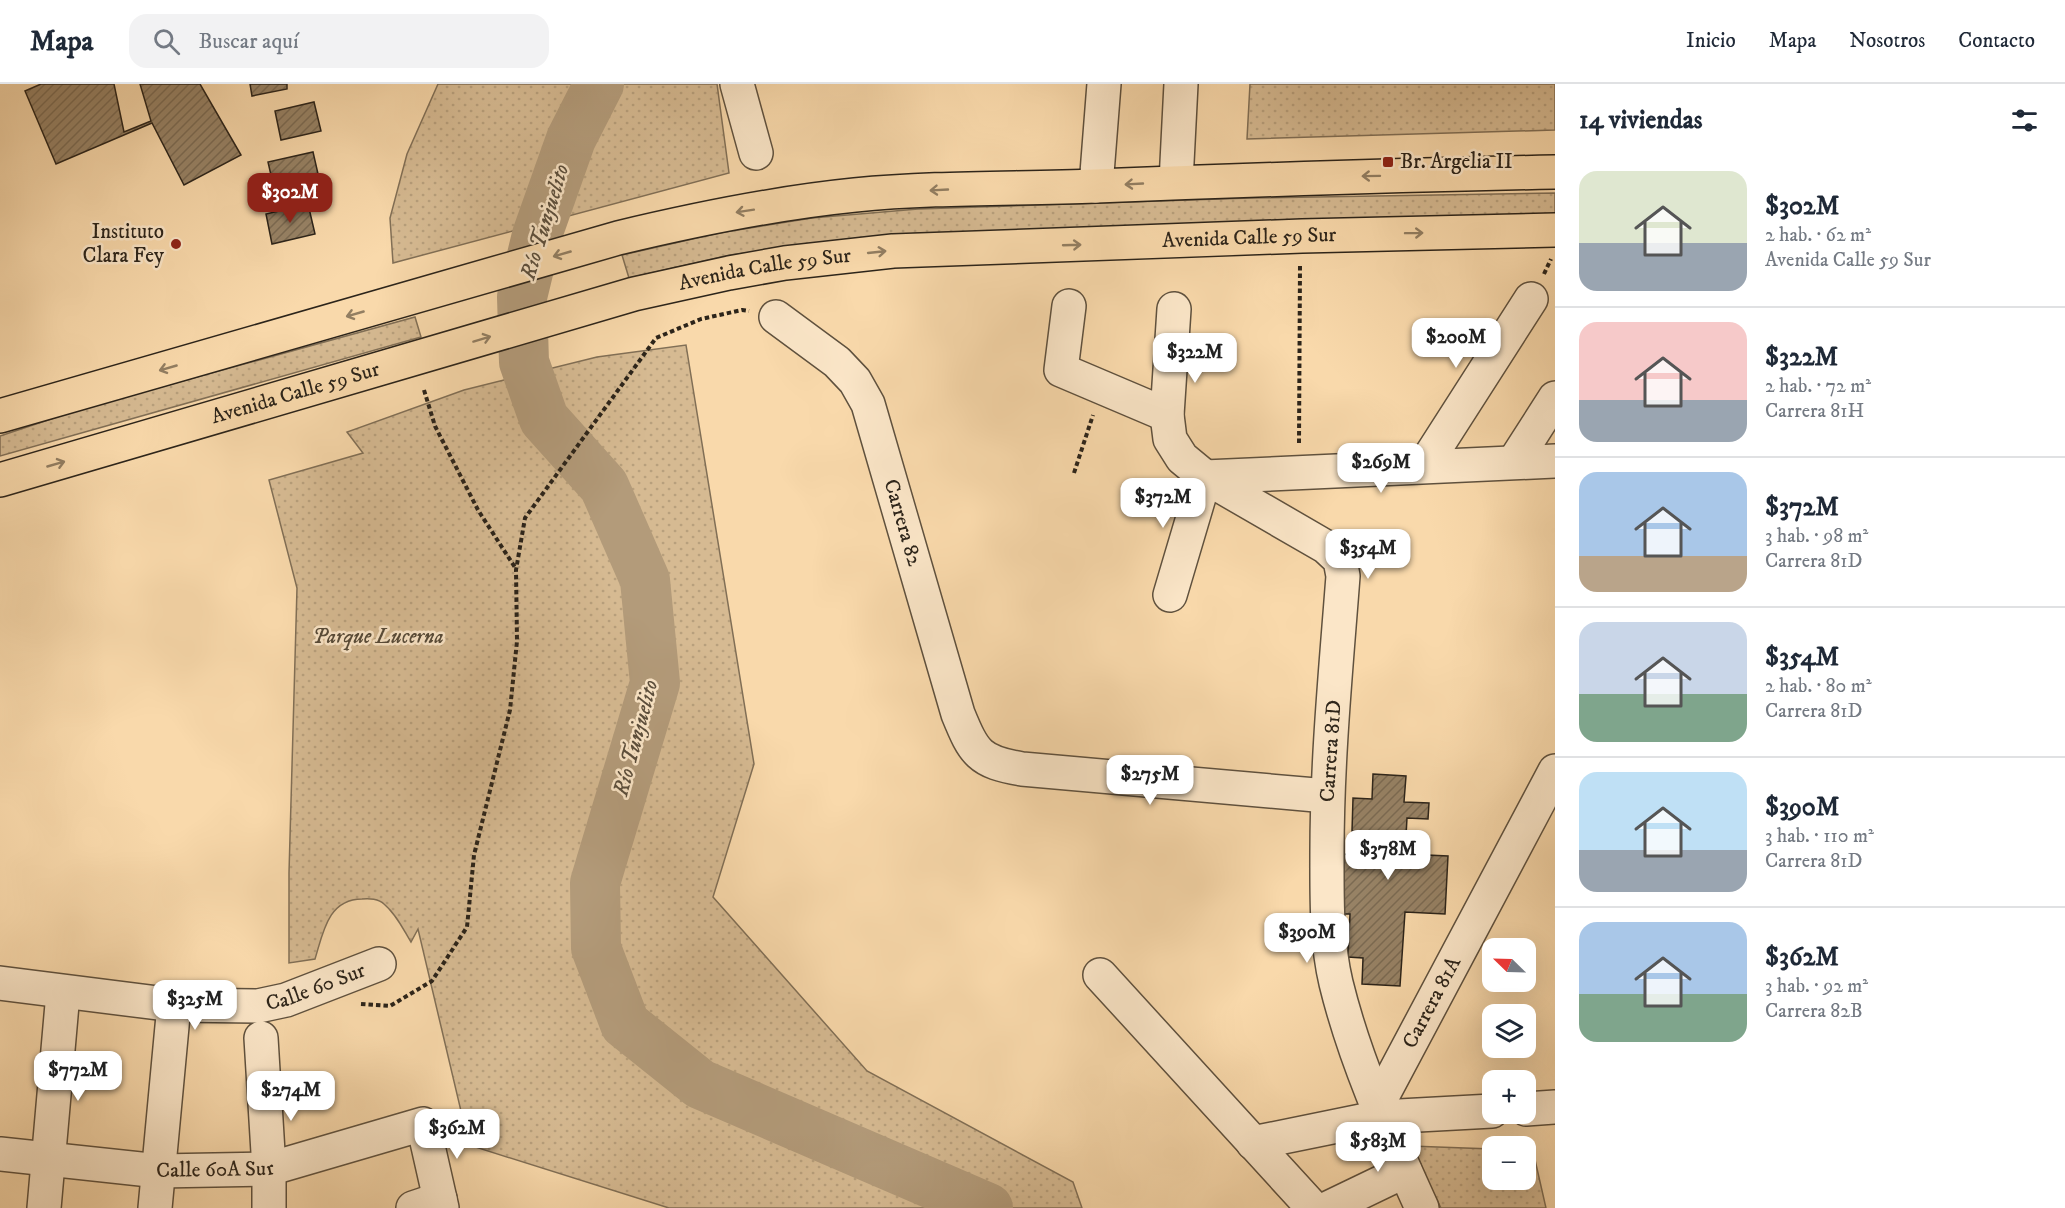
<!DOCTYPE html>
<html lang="es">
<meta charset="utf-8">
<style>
:root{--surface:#fff;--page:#f2f2f3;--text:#1f2937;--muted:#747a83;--line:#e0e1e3;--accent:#8f2418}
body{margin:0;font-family:"IM FELL DW Pica",serif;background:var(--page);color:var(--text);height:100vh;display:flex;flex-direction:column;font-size:22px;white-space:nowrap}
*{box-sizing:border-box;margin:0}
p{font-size:20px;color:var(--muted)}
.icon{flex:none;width:33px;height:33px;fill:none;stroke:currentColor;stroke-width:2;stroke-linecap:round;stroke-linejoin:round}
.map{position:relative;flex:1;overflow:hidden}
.drawer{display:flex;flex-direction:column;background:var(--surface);width:510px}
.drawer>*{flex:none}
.needle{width:39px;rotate:293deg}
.buttons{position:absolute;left:1482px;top:854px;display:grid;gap:12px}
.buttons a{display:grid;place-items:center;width:54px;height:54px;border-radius:12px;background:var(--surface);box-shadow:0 6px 24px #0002;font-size:30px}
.price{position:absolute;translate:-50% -51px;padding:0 14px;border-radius:12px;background:#fff;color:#222;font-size:20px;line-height:39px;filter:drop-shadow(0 2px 3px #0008)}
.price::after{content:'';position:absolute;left:50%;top:36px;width:18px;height:14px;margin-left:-9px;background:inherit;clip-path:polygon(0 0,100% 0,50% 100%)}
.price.on{background:var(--accent);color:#fff}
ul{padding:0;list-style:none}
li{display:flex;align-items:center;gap:18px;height:150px;padding:0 24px}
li+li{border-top:2px solid var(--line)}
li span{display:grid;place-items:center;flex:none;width:168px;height:120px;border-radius:18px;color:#555}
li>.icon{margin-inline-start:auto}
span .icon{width:72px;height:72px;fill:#fffc;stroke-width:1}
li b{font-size:26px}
h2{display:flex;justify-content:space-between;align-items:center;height:72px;padding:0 24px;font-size:26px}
header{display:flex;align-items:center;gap:36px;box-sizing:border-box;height:84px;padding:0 30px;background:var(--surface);border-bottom:2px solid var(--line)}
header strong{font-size:28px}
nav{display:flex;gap:33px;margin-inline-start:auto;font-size:21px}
.search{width:420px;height:54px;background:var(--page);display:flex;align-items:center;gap:15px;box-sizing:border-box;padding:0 21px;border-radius:18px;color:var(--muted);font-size:22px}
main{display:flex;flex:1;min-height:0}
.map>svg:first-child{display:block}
.grass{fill:url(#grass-dots);stroke:#816f56;stroke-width:1.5}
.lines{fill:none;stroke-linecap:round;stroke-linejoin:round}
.river{stroke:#b39b7a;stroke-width:50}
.building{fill:url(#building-hatch);stroke:#2c241a;stroke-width:1.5}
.minor-casing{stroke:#5f513e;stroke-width:36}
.major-casing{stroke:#2c241a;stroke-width:36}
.path{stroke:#2c241a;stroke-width:4;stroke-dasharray:4.5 3;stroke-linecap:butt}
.minor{stroke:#fbe6c8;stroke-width:33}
.major{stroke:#f9d9ab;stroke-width:33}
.oneway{stroke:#927e62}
.poi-dot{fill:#8f2418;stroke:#fbe6c8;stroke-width:2}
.labels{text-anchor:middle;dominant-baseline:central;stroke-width:5;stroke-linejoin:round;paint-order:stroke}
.poi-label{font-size:21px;fill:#2c241a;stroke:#fbe6c8;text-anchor:start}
.street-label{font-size:21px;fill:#2c241a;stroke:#fbe6c8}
.park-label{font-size:21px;font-style:italic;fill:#564a38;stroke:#fbe6c8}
.water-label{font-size:22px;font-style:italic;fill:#5b4e3c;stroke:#fbe6c8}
</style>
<header>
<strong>Mapa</strong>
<div class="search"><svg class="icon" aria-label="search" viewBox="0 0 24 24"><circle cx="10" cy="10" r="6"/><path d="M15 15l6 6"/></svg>Buscar aquí</div>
<nav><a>Inicio</a><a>Mapa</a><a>Nosotros</a><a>Contacto</a></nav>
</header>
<main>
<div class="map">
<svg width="1555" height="1124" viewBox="0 0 1555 1124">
<defs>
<pattern id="grass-dots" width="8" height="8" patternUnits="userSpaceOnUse" patternTransform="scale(1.5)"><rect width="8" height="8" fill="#d6ba92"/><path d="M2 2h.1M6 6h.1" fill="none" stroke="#b8a07d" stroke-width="1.8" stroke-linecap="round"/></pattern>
<pattern id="building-hatch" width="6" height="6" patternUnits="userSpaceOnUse" patternTransform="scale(1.5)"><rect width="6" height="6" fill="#978265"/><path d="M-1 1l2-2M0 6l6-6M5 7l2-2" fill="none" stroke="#7b6a52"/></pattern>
</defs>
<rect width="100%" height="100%" fill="#f9d9ab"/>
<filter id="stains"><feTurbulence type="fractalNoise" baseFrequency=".00333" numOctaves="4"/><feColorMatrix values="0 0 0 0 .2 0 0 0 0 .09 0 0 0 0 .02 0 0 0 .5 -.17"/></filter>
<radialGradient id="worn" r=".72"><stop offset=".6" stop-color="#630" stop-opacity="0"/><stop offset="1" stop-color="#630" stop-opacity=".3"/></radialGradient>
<path class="grass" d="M438 0H717L729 89 393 179 390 134 407 70Z
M1250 0H1555V46L1247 55Z
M1555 109V131L1051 147 919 149 812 160 730 171 629 194 622 171 719 149 812 134 918 125 1250 114Z
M415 233 421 253 0 372V352L81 325Z
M686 261 754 680 713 813 867 987 1073 1098 1082 1124H669L469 1061 418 845 411 858C403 845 396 830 384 820 379 815 369 814 362 815 328 815 323 849 315 875L289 879V789L297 504 269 396 363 369 347 348 464 306 597 273Z
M1410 1062 1492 1065V1095H1526V1067H1533L1546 1124H1441Z"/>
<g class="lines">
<path class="river" d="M599 0 571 55 537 151 522 213 524 278 544 335 604 402 645 496 655 599 595 799 596 864 625 940 700 1000 988 1124"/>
</g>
<path class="building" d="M41 0H114L124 48 151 37 140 0H200L241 71 184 101 152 39 56 80 25 7Z
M250 0H287V5L252 12Z
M314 18 321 47 281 56 275 27Z
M313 68 321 103 276 113 268 78Z
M308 120 315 150 272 160 266 130Z
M1373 690 1406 692 1404 718 1429 719 1428 735 1407 734 1405 770 1448 772 1445 830 1405 828 1400 902 1362 900 1363 874 1348 873 1350 830H1340L1344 770 1369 772 1371 748 1352 747 1353 714 1372 715Z"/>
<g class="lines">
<g class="minor-casing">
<g id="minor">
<path d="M737 0 756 69"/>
<path d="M1176 98 1181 0"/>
<path d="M1096 102 1104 0"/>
<path d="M1069 222 1061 286 1167 331"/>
<path d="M1174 225 1167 331 1170 355 1182 374 1205 393 1326 463 1340 476 1343 492C1336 584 1327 676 1327 768 1327 812 1326 857 1336 899 1355 977 1389 1051 1422 1124"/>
<path id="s1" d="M776 233 837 278 855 297 868 320 958 630C974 669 979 678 1022 685L1327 712"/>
<path d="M1514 378 1555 314"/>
<path d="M1424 382 1531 215"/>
<path d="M1170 511 1205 393 1555 377"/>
<path d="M1100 891 1313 1124"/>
<path id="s2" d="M0 899 174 921 258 922 286 916 379 880"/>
<path d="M261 954 269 1085V1124"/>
<path id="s3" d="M1377 1022 1555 687"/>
<path d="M1526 1025 1555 1023"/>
<path d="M1253 1059 1381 1033 1492 1027"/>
<path id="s4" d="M0 1070 159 1087 269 1085 423 1040 442 1124"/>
<path d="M44 1124 63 909"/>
<path d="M155 1124 174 921"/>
<path d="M413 1124 440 1115"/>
<path d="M1328 1124 1405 1087"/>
</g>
</g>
<g class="major-casing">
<g id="major">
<path d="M0 332 618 154C697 135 775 119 855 111 935 103 1016 105 1096 102 1249 96 1402 91 1555 88"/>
<path id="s5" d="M0 396 634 210 729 189 785 179 893 167 1302 152 1555 146"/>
</g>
</g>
<path class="path" d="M1544 190 1551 175
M424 306 435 342 478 426 516 485
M1299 359 1300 181
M1074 389 1093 331
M361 920 390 922 432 897 467 843 474 771 510 626 517 557 516 486 525 434 656 254 701 235 742 226 749 227"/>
<use href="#minor" class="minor"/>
<use href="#major" class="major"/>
</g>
<defs><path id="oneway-shaft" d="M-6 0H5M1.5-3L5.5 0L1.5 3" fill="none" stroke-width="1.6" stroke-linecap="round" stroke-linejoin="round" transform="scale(1.5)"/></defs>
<g class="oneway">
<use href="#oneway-shaft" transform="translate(1371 92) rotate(179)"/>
<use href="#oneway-shaft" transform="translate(1134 100) rotate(177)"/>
<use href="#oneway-shaft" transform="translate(939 106) rotate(177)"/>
<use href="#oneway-shaft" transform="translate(745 127) rotate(171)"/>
<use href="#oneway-shaft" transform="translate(1414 149) rotate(-1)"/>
<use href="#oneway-shaft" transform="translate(1072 161) rotate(-2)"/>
<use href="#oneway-shaft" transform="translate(877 168) rotate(-6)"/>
<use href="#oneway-shaft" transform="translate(562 170) rotate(164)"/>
<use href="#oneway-shaft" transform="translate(355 230) rotate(164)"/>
<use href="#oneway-shaft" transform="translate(482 255) rotate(-17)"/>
<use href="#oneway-shaft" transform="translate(168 284) rotate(164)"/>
<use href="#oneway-shaft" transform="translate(56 380) rotate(-16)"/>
</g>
<g class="poi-dot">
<rect x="1382" y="72" width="12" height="12" rx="3"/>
<circle cx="176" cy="160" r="6"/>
</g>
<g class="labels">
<g class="poi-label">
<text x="1400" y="78">Br. Argelia II</text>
<text x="164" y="148" text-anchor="end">Instituto<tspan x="164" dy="24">Clara Fey</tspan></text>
</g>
<g class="street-label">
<text stroke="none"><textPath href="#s5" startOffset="1280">Avenida Calle 59 Sur</textPath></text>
<text stroke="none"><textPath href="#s5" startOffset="794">Avenida Calle 59 Sur</textPath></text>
<text stroke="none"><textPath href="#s5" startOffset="308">Avenida Calle 59 Sur</textPath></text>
<text stroke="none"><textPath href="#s1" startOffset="252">Carrera 82</textPath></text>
<text transform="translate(1331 667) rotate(-86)">Carrera 81D</text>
<text stroke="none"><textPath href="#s2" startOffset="320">Calle 60 Sur</textPath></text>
<text stroke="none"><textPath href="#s3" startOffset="117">Carrera 81A</textPath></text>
<text stroke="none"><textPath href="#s4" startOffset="216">Calle 60A Sur</textPath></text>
</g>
<g class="park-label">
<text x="378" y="553">Parque Lucerna</text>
</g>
<g class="water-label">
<text transform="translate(545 138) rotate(-73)">Río Tunjuelito</text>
<text transform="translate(636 654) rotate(-75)">Río Tunjuelito</text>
</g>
</g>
<rect width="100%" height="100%" filter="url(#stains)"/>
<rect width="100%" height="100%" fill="url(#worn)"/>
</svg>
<div class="buttons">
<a><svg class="needle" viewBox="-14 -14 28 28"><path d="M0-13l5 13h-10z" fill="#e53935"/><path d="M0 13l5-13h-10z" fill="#747a83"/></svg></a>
<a><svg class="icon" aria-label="layers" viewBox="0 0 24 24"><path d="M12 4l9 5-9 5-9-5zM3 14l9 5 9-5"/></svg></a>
<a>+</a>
<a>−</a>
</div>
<b class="price on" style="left:290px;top:140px">$302M</b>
<b class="price" style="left:1456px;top:285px">$200M</b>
<b class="price" style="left:1195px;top:300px">$322M</b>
<b class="price" style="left:1381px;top:410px">$269M</b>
<b class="price" style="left:1163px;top:445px">$372M</b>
<b class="price" style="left:1368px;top:496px">$354M</b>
<b class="price" style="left:1150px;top:722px">$275M</b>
<b class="price" style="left:1388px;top:797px">$378M</b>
<b class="price" style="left:1307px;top:880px">$390M</b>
<b class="price" style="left:195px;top:947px">$325M</b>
<b class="price" style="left:78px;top:1018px">$772M</b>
<b class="price" style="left:291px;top:1038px">$274M</b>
<b class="price" style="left:457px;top:1076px">$362M</b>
<b class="price" style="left:1378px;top:1089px">$583M</b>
</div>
<section class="drawer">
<h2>14 viviendas<svg class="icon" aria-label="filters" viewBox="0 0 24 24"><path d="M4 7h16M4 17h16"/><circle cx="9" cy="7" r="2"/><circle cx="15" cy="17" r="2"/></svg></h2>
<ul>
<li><span style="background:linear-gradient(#dfe7d0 60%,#9aa5b1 0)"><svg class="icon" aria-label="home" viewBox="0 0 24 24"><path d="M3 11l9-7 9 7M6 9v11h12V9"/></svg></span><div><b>$302M</b><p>2 hab. · 62 m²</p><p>Avenida Calle 59 Sur</p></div></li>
<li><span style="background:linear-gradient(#f6c9c9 65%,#9aa5b1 0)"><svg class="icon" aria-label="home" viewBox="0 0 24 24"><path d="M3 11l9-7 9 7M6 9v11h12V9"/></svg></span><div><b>$322M</b><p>2 hab. · 72 m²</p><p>Carrera 81H</p></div></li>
<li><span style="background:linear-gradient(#a9c7e8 70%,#b9a48a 0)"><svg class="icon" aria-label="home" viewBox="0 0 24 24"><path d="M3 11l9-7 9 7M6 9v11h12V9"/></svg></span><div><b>$372M</b><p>3 hab. · 98 m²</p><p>Carrera 81D</p></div></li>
<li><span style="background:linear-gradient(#c9d6e8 60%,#7fa58c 0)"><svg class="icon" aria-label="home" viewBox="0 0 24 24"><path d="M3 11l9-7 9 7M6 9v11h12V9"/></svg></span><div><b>$354M</b><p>2 hab. · 80 m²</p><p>Carrera 81D</p></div></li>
<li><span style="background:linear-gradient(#bfe0f5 65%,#9aa5b1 0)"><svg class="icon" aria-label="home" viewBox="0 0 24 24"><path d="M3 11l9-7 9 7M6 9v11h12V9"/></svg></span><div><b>$390M</b><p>3 hab. · 110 m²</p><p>Carrera 81D</p></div></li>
<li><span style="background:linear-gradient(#a9c7e8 60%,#7fa58c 0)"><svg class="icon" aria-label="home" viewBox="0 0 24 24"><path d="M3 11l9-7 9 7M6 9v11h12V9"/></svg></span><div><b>$362M</b><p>3 hab. · 92 m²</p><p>Carrera 82B</p></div></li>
</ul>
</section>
</main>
